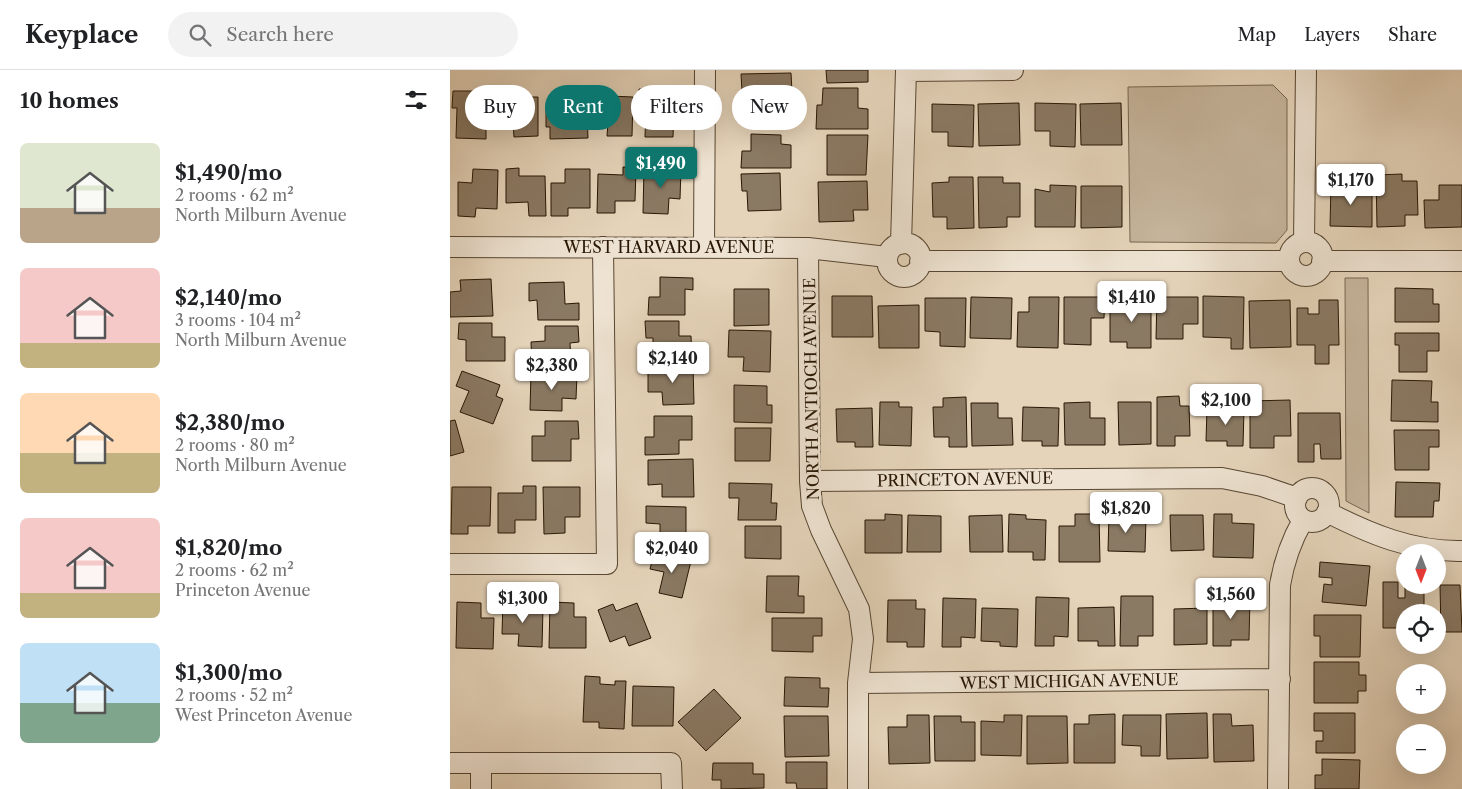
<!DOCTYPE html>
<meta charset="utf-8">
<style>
:root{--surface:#fff;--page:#f2f2f2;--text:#202124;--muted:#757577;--line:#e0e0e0;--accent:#0f766e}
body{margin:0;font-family:"Libre Caslon Text",serif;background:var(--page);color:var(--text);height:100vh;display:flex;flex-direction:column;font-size:19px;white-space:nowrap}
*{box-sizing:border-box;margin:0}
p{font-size:16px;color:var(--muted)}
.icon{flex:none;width:28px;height:28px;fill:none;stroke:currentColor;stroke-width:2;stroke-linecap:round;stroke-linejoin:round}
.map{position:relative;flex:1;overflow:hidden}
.details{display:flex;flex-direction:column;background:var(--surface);width:450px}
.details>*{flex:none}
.hud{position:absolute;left:15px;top:15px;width:475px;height:45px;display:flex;gap:10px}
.needle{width:32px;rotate:180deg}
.controls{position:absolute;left:946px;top:474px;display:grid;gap:10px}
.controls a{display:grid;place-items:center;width:50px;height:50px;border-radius:50%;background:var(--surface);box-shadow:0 5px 20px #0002;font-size:25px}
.price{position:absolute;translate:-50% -42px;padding:0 11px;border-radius:5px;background:#fff;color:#222;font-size:16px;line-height:32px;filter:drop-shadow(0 1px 2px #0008)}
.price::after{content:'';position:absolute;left:50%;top:30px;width:15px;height:11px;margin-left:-8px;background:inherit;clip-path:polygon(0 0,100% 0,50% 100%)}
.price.current{background:var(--accent);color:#fff}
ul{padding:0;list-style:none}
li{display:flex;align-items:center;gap:15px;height:125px;padding:0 20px}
li span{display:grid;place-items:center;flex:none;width:140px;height:100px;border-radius:8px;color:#555}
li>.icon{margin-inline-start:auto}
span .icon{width:60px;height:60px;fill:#fffc;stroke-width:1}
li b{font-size:21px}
h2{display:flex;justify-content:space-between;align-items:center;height:60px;padding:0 20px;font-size:21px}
.tag{padding:0 18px;border-radius:22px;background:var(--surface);box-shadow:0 5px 20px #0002;font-size:18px;line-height:45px}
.tag.current{background:var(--accent);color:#fff}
header{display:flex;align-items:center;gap:30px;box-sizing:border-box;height:70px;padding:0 25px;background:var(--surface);border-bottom:1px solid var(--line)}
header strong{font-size:24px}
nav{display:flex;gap:28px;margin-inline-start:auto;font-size:18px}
.search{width:350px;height:45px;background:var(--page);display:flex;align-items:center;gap:12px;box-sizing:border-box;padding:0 18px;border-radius:28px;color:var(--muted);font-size:19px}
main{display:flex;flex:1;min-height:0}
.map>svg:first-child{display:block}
.green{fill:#c5b49b;stroke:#766650}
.building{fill:#8a7963;stroke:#281704}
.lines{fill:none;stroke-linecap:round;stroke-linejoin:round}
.minor-casing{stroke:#574632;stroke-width:22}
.minor{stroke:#eee3d2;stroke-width:20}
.labels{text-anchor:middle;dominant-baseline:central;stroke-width:5;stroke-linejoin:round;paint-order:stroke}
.street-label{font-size:16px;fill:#281704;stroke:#eee3d2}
</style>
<header>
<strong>Keyplace</strong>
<div class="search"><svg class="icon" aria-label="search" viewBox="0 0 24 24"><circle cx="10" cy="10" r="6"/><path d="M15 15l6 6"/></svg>Search here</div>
<nav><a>Map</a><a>Layers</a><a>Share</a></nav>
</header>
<main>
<section class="details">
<h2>10 homes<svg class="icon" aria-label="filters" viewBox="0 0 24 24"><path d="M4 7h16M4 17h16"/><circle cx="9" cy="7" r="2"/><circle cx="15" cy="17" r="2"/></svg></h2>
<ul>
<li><span style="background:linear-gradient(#dfe7d0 65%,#b9a48a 0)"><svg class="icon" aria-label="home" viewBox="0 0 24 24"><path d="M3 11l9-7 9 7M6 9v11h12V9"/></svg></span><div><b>$1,490/mo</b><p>2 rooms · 62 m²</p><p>North Milburn Avenue</p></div></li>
<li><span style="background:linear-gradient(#f6c9c9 75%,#c2b280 0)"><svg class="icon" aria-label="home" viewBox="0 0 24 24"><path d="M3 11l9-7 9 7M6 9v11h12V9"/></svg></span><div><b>$2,140/mo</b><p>3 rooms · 104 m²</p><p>North Milburn Avenue</p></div></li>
<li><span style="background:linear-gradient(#ffd9b3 60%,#c2b280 0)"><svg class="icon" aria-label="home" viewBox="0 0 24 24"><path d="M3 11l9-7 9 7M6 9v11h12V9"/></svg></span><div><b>$2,380/mo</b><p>2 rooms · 80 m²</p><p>North Milburn Avenue</p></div></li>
<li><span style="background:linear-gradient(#f6c9c9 75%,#c2b280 0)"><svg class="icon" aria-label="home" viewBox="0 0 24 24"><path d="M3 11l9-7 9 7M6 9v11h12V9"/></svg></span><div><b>$1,820/mo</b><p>2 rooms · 62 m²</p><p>Princeton Avenue</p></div></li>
<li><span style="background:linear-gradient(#bfe0f5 60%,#7fa58c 0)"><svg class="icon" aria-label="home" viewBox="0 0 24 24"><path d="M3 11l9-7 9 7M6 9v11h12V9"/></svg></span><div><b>$1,300/mo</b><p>2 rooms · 52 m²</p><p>West Princeton Avenue</p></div></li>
</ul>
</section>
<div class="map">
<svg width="1012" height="719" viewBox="0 0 1012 719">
<rect width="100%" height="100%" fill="#e5d4ba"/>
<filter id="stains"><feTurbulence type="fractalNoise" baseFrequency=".004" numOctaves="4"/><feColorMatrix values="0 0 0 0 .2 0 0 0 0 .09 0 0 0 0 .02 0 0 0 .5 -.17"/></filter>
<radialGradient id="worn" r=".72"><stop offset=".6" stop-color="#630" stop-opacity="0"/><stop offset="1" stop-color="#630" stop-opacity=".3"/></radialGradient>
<path class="green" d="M823 15 837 29V160L826 173 680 172 678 17Z
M895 208H918L919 443 896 431Z"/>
<path class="building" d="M376 0H418V12L377 13Z
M341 3 343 40 298 41 297 20 292 21 291 4Z
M373 18H408V38L418 39V59H366L367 35H372Z
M189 19 212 20 211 37 224 38 223 67H195L196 36H189Z
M48 20H66V27H88V66L64 67 63 53H49Z
M136 20 138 68 100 69V57H96V36L112 35V21Z
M142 20H159V26L183 27 182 66H157L158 53 142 52Z
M3 21H24V39H36V69L6 68 7 38H2Z
M569 33 570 75 529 76 528 34Z
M585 33 626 34 625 77 600 76V61H585Z
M671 33 672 75H631L630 34Z
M482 34 524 35 523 77 498 76V62H482Z
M301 64 331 65V74L341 75V98H291L292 81H301Z
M377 65H418L416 105H377Z
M173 97 186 98 185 131H165V143H147L148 104 173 105Z
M69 98V106H95L96 146H79L78 132 56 133V99Z
M194 98H231L230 129 219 128 218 144 193 143Z
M23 99 48 100 47 139 26 138 25 147 8 146V112L22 113Z
M115 99H140V138H118V146H101V113H115Z
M330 103 331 140 298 141 297 121H292L291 104Z
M952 104V111H967L968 145H955V156L927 157 926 105Z
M499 107H523L524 158 497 159V147H483L482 113 499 112Z
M528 107H553V113H570V147H557V157L529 158Z
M417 111 418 140H403L404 151 369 152 368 112Z
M600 115 626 116 625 157H585V119L600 122Z
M881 115 922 116V157L880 156Z
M989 115H1012V157L975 158 974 130H989Z
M631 116H672V157L631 158Z
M210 207 243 208V220L235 219V245H198L199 227H210Z
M41 209 43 246 0 247V222L11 221 10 210Z
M114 212 115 234 129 233V250H88L87 230 79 231V213Z
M945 218 983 219V234H989V252H945Z
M284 219H319V255L284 256Z
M382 226H422L423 267H382Z
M753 226 794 227 793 279H781V268L753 267Z
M521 227 562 228 561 269 520 268Z
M579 227H609L608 278 567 277 568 242H579Z
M614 227H655L654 248H641V275L614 274Z
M674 227H701V278H677V272H660V238H674Z
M707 227H748V254H733V269H706Z
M475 228H516L515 277 490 276V262L475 261Z
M840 230 841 277 800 278 799 231Z
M869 230H888L889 275H879V294H865V275H847V238H858V244H869Z
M469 235V278H429L428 236Z
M195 251H229V266H241L242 290 203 291V268H196Z
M9 253H42V267H55V291H16V270L8 269Z
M95 256H128L129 272 120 273 121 294 82 295 81 272 95 271Z
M279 260 321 261 320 302 293 301 294 287H278Z
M945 263H989V281H977V302H949V275H945Z
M243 296 244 334 213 335 212 322H198V297Z
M12 301 50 315 46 326 53 329 43 354 10 342 19 321 6 316Z
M81 303 127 304 126 329 112 328V341L80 340Z
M942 310 982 311 981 332H988V352L941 351Z
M284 315 317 316V335H322V353L284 352Z
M729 326 730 336H739L740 366H725V376H707V327Z
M516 327 517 377H499V367H484L483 337H493V328Z
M840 330 841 366H824V378H800V331Z
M430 332H449V337H462L461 376 429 375Z
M640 332V348H655V375H615L614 333Z
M668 332H701V374L669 375Z
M521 333H548V348H562L563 375 522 376Z
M573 337 609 338 608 376H592V371H572Z
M422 338 423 377H405V372H387L386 339Z
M757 338 794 339 793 376H777V371H756Z
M848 343H890L891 389H871L870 374H864V392H848Z
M204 346H242V370H229V384L195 385V367H204Z
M5 350 14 382 0 386V351Z
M95 351H128L129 369H121V391H82V366H95Z
M285 358H321L320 391H285Z
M944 360H989V377H979V400H945Z
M243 389 244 427H212V414L198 415V390Z
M946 412 990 413 989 431H984L983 447H945Z
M279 413 322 414 321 433H327L326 450H288L289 428H279Z
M73 416H86V450H65V463H48V423H73Z
M2 417H41L40 456H18V464H1Z
M93 417H130V447H115V463L94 464Z
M196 436 236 437V463H243V475H210V454L196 453Z
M435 444 452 445V483H415V450H435Z
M559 444 576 445V449L596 450 595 490H583V482H558Z
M625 444H649L650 492H609V456H625Z
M659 444H677V448L696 449 695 482 658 481Z
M764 444H782V453L804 454 803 488 763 487Z
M458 445 491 446V482H457Z
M552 445 553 482H520L519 446Z
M720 445H753L754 480 721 481Z
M295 456H331V489L295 488Z
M204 483 241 491 232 528 209 523 214 502 200 499Z
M870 492 920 496 916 536 872 532 874 514 882 515V508L869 507Z
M317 506H349L348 526H354V543L316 542Z
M933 512H948V528H955V515H974V542H955V566H951V558H933Z
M990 515H1010L1012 562H991Z
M671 526H703V566H688V576H670Z
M770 526H800L799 570H781V576H763V537H770Z
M586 527 619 528 618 567 604 566V576H585Z
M493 528 526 529 525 568 511 567V577H492Z
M438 530H466V539H475L474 577H457V572H437Z
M53 531H70L69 538H93L92 577 68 576 69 564H52Z
M7 532 31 533V548H44L43 579 6 578Z
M100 532 124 533V547H136V578H99Z
M187 533 201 568 179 576 175 566 160 572 148 540 163 534 166 541Z
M664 537 665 576H648V571H628V538Z
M532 538 568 539 567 577 550 576V572L531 571Z
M757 538V574L724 575V539Z
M864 545H911L910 587H870V566H864Z
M322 548H372V566H363V582L322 581Z
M864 592H909V605H916V621H908V633H864Z
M135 606 150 607V614L165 615V611H176L174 659 149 658V652H133Z
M335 607 370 608V618H379L378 637 334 636Z
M183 616 224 617 223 656H182Z
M264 619 291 648 256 681 228 652Z
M757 643 758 688 717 689 716 644Z
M864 643H905V683H866V671H873V661H864Z
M665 644V693H624V654H639V645Z
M763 644H781L782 656 803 655 804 691 764 692Z
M457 645H479L480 693 439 694 438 657H457Z
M554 645H572L571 686 531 685V651L554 652Z
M673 645H711L710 686H691V676L672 675Z
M334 646H378L379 686 335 687Z
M484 646H511V652H525V691H485Z
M577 646H617L618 693 577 694Z
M872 689 910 690 909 719H865V705H872Z
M336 692H377V719H347L346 713H336Z
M263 693H303V704H314V718L271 719V710H262Z"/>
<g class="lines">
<g class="minor-casing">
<path id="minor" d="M456 1 563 0
M854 172 856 0
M839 189a17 17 0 1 1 34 0a17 17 0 1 1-34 0Z
M437 190a17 17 0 1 1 34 0a17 17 0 1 1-34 0Z
M451 174 456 0
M254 176 255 0
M0 177 358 178 437 187
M358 178 360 411 362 436 371 460 409 539 413 569 408 613V719
M470 191H839
M872 191H1012
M360 411 772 408 812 416 847 428
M845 435a17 17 0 1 1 34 0a17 17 0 1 1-34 0Z
M877 442C920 464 963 482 1012 481
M0 494H157L153 177
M408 613 830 609
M0 693H221L222 719
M31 719V693
M828 719 830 515C834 491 841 471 853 450"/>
</g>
<use href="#minor" class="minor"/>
</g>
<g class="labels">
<g class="street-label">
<text x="219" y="177">WEST HARVARD AVENUE</text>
<text transform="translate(361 319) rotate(-91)">NORTH ANTIOCH AVENUE</text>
<text transform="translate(515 409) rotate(-1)">PRINCETON AVENUE</text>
<text transform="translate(619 611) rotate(-1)">WEST MICHIGAN AVENUE</text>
</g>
</g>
<rect width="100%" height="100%" filter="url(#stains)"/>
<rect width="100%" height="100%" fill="url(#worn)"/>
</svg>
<div class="controls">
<a><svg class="needle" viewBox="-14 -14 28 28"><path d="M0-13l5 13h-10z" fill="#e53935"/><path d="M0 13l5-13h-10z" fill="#757577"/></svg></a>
<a><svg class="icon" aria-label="locate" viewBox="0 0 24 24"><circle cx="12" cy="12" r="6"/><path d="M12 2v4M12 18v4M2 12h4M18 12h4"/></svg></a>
<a>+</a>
<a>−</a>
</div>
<b class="price current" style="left:211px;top:119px">$1,490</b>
<b class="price" style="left:901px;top:136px">$1,170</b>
<b class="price" style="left:682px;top:253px">$1,410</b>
<b class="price" style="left:223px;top:314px">$2,140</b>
<b class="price" style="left:102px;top:321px">$2,380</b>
<b class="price" style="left:776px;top:356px">$2,100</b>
<b class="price" style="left:676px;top:464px">$1,820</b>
<b class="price" style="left:222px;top:504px">$2,040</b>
<b class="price" style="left:781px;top:550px">$1,560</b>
<b class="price" style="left:73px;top:554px">$1,300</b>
<div class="hud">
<a class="tag">Buy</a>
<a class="tag current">Rent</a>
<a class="tag">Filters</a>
<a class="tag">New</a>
</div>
</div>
</main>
